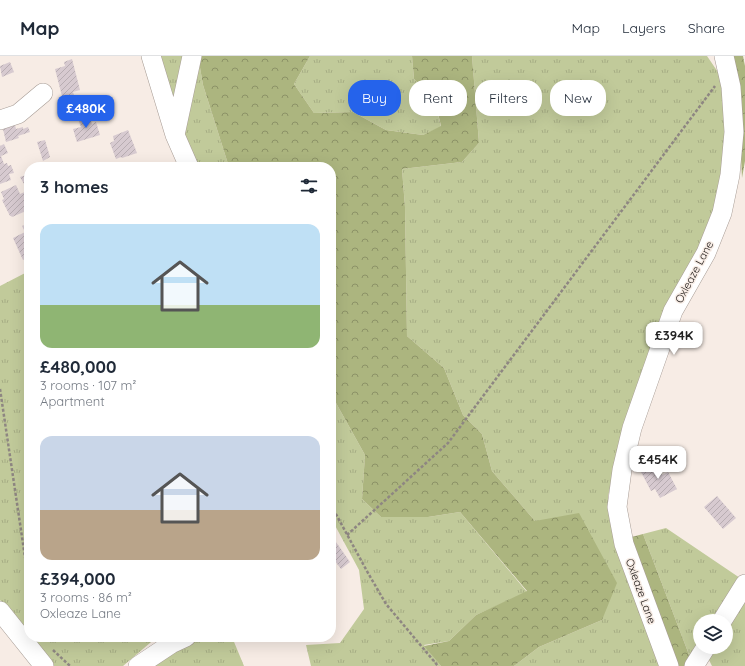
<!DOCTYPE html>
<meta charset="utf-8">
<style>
:root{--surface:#fff;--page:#f2f2f3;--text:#1f2937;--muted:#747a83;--line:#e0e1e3;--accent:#2563eb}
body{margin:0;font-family:Quicksand,sans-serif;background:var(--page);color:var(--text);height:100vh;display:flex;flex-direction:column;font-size:15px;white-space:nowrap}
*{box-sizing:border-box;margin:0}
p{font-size:13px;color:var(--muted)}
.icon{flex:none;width:22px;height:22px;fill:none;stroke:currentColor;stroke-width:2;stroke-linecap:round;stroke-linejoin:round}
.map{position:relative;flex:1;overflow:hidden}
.side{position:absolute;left:24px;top:106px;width:312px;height:480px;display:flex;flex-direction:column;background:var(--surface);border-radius:16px;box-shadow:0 4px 16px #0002}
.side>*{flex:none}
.hud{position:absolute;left:348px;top:24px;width:337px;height:36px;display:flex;gap:8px}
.controls{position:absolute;left:693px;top:558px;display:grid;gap:8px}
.controls a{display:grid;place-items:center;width:40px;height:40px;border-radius:50%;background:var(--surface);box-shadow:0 4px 16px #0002;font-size:20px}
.price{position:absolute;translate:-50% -34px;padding:0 9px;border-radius:8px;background:#fff;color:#222;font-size:13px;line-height:26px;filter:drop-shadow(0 1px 2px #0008)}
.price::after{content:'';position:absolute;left:50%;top:24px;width:12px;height:9px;margin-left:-6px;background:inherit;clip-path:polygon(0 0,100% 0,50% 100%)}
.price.on{background:var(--accent);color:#fff}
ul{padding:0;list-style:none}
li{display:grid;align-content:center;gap:8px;height:212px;padding:0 16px}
li span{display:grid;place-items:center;height:124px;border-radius:12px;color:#555}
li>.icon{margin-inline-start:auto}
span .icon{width:72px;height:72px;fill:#fffc;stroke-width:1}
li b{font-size:17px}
h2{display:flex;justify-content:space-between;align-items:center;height:48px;padding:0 16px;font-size:17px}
.pill{padding:0 14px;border-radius:16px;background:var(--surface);box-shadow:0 4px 16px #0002;font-size:14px;line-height:36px}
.pill.on{background:var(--accent);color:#fff}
header{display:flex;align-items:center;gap:24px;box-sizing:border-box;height:56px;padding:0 20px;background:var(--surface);border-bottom:1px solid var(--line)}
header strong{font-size:19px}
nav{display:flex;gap:22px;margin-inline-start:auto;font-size:14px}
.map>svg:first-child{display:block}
.grass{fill:url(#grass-tufts)}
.forest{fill:url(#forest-crowns)}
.building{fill:url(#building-hatch)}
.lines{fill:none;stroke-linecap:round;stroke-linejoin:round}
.minor-casing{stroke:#a79c95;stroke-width:20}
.path{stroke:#8e8682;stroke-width:2.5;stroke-dasharray:3 2;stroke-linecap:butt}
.minor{stroke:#fff;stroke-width:19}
.labels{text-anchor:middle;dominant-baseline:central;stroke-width:3;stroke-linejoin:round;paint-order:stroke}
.street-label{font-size:11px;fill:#201c1a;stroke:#f7ece5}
</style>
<header>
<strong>Map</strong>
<nav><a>Map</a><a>Layers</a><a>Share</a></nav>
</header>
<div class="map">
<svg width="745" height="610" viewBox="0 0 745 610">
<defs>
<pattern id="grass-tufts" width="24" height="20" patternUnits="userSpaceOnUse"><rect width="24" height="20" fill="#c1ca9a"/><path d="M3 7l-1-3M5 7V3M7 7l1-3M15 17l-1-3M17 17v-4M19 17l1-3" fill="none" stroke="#a6ad84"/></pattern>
<pattern id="forest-crowns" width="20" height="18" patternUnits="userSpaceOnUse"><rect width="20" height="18" fill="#acb57f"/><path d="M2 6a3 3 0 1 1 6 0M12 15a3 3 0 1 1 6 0" fill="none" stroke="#8c9267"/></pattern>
<pattern id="building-hatch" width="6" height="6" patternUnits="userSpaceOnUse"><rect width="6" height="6" fill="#d7cad0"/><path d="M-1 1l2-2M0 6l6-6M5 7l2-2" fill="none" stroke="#b8adb2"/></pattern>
</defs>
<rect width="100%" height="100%" fill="#f7ece5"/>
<path class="grass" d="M141 0H198L203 29 229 111H186L160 61Z
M310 0H412L414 23 435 45 441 71 423 79 386 74 353 56 314 57 294 28Z
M472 0H707L722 22 725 65 724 107 715 149 626 372 608 440 614 477 662 610H514L539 591 602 564 535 465 492 415 482 378 463 359 444 312 407 280 405 151 402 113 462 106 479 87Z
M29 215V581H157L123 610H54L31 585 0 544V230Z
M331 338 365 399 362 443 381 461H428L460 456 527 536 476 559 449 585 424 589 441 610H311L306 589 340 587 364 553 359 514 331 462Z
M666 472 740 522 715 565H700V590L691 604 643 478Z
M745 544V610H712L708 602 715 591H726V574Z
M201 581H232L244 610H147L177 591Z"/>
<path class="forest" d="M198 0H310L294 28 314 57 353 56 386 74 423 79 441 70 435 45 414 23 412 0H472L479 87 462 106 402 113 405 151 407 280 444 312 463 359 482 378 492 415 535 465 579 457 617 527 602 564 539 591 514 610H441L424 590 449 585 476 559 527 535 460 456 428 461H381L362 443 365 399 331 338V111H229L203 29Z
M729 0H743L745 10V105L742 122 738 40Z
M643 478 691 604 688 610H674L628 482Z"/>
<path class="building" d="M72 3 80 34 73 36 75 42 63 44 55 13 65 10 64 6Z
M10 6 14 16 2 21 0 10Z
M88 57 92 68 96 66 100 79 77 86 73 73 81 71 77 60Z
M15 69 16 73 23 71V73L28 71 30 76 18 80 19 82 6 86 3 73Z
M128 74 137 97 122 102 121 101 116 103 110 87 114 85 113 80Z
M45 84 50 101 43 105 37 86Z
M4 88 8 97 1 100 4 108 7 107 8 110 11 109 14 117 9 118 11 124 0 128V90Z
M29 118V126L24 128 20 121Z
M16 129 20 138 27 135 29 139V157H27L26 155 12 161 11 160H10L2 144 4 143 1 136Z
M29 167V202L23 204 13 182 25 176 22 170Z
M655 405 662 419 668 416 677 433 660 442 655 433 651 435 641 416 643 414 642 411Z
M717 440 736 462 723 473 704 451Z
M331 479 350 506 341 513 331 500Z"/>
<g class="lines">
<g class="minor-casing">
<path id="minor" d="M151 0 175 79 189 111
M0 64 18 58 43 37
M175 79 192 0
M0 555 44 610
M722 565 745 528
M138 610 171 588 186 581
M669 610 624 488 617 451 622 414 632 372 673 255 706 197 722 157 730 119 734 76 731 31 724 0
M694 610 706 591"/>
</g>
<path class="path" d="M0 333 29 528
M331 449 368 517 386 548 438 610
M347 479 448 387 715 30
M53 594 70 610"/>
<use href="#minor" class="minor"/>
</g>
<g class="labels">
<g class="street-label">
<text transform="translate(694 216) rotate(-62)">Oxleaze Lane</text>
<text transform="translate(641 535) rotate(70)">Oxleaze Lane</text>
</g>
</g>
</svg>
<div class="controls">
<a><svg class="icon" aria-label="layers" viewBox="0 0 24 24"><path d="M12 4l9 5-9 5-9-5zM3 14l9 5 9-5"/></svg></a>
</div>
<b class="price on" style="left:86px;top:73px">£480K</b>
<b class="price" style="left:674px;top:300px">£394K</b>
<b class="price" style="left:658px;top:424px">£454K</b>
<div class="hud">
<a class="pill on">Buy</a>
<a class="pill">Rent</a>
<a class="pill">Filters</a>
<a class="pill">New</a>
</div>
<section class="side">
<h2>3 homes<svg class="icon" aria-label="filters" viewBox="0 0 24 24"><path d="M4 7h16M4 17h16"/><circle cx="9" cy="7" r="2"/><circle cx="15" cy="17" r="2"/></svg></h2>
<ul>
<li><span style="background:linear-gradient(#bfe0f5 65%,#8fb573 0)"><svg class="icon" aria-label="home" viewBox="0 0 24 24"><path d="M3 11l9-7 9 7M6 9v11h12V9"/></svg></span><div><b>£480,000</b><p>3 rooms · 107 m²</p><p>Apartment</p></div></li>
<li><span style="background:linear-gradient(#c9d6e8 60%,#b9a48a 0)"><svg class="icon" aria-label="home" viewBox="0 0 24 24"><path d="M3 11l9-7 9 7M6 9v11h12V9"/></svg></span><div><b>£394,000</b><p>3 rooms · 86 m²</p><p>Oxleaze Lane</p></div></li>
</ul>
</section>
</div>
